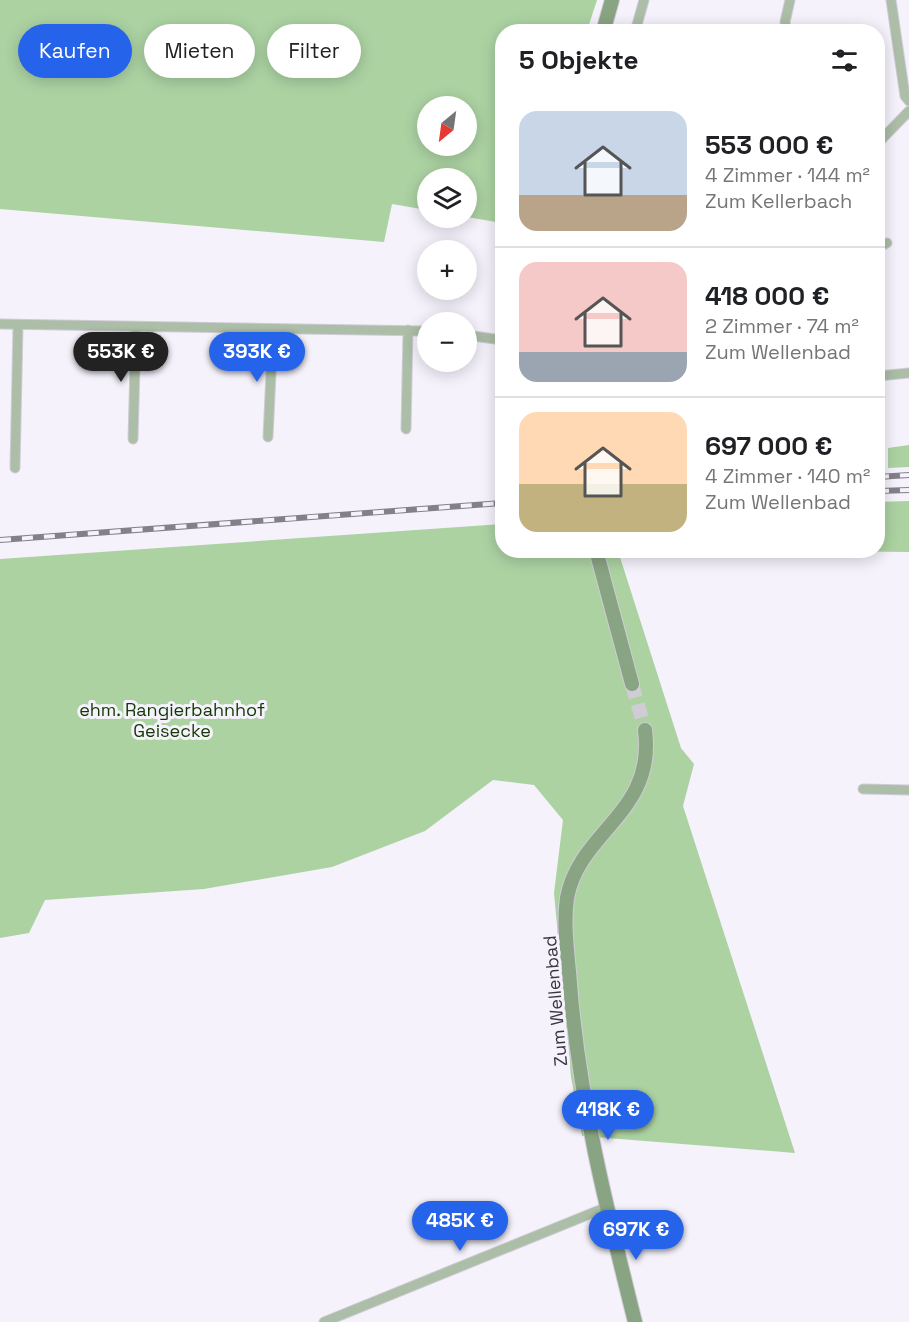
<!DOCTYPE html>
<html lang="de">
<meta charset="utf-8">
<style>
:root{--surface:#fff;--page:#f6f6f6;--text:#202124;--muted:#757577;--line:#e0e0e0;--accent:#2563eb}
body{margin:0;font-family:"Space Grotesk",sans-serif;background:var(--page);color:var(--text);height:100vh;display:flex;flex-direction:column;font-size:22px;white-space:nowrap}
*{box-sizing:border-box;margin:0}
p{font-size:20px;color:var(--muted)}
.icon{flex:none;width:33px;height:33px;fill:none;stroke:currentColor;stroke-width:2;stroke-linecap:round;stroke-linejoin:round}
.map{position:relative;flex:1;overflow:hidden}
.drawer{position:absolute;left:495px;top:24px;width:390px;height:534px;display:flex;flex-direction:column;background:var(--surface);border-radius:24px;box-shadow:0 3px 15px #0003}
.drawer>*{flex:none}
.top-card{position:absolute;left:18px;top:24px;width:387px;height:54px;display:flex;gap:12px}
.needle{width:39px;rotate:209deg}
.buttons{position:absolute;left:417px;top:96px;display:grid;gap:12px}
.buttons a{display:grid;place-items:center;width:60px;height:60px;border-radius:50%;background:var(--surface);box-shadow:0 3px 15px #0003;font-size:30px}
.price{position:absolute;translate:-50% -51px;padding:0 14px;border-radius:21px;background:var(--accent);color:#fff;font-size:20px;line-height:39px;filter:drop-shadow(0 2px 3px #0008)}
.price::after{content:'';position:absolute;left:50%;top:36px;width:18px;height:14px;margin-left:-9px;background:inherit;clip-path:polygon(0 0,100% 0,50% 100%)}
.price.current{background:#222;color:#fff}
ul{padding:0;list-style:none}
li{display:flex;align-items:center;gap:18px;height:150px;padding:0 24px}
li+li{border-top:2px solid var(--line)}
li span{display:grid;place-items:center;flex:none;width:168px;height:120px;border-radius:18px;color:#555}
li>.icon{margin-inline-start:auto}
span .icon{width:72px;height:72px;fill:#fffc;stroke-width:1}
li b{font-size:26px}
h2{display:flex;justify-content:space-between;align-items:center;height:72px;padding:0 24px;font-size:26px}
.pill{padding:0 21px;border-radius:27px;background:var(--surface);box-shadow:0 3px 15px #0003;font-size:21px;line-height:54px}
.pill.current{background:var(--accent);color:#fff}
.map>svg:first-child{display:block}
.green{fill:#acd2a2;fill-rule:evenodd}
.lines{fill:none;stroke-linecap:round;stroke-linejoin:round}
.secondary-tunnel{stroke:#cfccd6;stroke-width:14;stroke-dasharray:14 7;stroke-linecap:butt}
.street-casing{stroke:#cfccd6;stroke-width:11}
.secondary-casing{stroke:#cfccd6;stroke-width:16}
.street{stroke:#acbea7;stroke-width:9}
.secondary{stroke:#89a482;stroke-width:14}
.rail-casing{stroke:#84808a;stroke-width:6}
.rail{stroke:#f5f2fc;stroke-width:4;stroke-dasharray:11;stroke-linecap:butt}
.labels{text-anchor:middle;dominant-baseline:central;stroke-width:6;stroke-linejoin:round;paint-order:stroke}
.park-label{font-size:18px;fill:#123903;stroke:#f5f2fc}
.street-label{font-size:18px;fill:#39353f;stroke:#f5f2fc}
</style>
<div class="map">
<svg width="909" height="1322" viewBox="0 0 909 1322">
<rect width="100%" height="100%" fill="#f5f2fc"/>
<path class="green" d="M0 0H597L587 31 502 32V223L467 217 466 178H428L427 210 392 204 384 242 0 209ZM428 106H466V146H428Z
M909 445V467L888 468V448Z
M909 501V552L814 551 878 550V502Z
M502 524V550L618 551 681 748 694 764 683 806 795 1153 582 1136 571 1077 554 893 563 820 534 785 493 780 425 831 332 867 204 889 45 900 29 933 0 938V559Z"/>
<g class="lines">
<path class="secondary-tunnel" d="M632 684 645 730"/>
<g class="street-casing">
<path id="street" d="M891 0 905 96 909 101
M635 32 644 0
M787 32 785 22 790 0
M878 143 909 111
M878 247 887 243
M0 324 428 331
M466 335 502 340
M878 376 909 373
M406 429 408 330
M268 437 273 330
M133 439 136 328
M15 468 18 326
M863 789 909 790
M324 1322 607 1207"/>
</g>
<g class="secondary-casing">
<path id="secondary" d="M603 32 612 0
M596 550 632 684
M635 1322C607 1210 579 1099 570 984 568 956 563 926 567 898 579 831 656 813 645 730"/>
</g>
<use href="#street" class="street"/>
<use href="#secondary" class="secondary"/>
<g class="rail-casing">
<path id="rail" d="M878 477 909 475
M878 491 909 490
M0 540 502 503"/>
</g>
<use href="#rail" class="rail"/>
</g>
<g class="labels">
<g class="park-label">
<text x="172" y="709">ehm. Rangierbahnhof<tspan x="172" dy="21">Geisecke</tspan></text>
</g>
<g class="street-label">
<text transform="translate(555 1001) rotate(-95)">Zum Wellenbad</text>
</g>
</g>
</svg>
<div class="buttons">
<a><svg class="needle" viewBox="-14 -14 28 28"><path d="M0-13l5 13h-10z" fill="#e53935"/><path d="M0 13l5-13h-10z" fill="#757577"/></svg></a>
<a><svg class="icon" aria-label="layers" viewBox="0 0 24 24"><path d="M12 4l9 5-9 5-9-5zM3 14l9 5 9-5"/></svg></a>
<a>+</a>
<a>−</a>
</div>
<b class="price current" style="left:121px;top:383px">553K €</b>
<b class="price" style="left:257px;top:383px">393K €</b>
<b class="price" style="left:608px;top:1141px">418K €</b>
<b class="price" style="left:460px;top:1252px">485K €</b>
<b class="price" style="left:636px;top:1261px">697K €</b>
<div class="top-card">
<a class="pill current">Kaufen</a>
<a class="pill">Mieten</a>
<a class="pill">Filter</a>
</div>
<section class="drawer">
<h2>5 Objekte<svg class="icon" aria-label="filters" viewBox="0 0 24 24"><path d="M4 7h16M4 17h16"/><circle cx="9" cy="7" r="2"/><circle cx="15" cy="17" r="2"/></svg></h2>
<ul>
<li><span style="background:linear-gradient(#c9d6e8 70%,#b9a48a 0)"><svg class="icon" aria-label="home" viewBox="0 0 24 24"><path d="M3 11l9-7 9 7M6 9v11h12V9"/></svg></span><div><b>553 000 €</b><p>4 Zimmer · 144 m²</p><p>Zum Kellerbach</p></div></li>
<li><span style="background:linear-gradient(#f6c9c9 75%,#9aa5b1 0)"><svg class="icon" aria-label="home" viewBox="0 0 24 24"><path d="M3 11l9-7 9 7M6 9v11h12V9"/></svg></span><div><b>418 000 €</b><p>2 Zimmer · 74 m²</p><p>Zum Wellenbad</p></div></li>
<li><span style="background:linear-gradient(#ffd9b3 60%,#c2b280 0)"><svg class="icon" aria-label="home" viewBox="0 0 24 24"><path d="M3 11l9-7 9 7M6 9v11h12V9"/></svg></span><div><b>697 000 €</b><p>4 Zimmer · 140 m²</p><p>Zum Wellenbad</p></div></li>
</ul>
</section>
</div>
